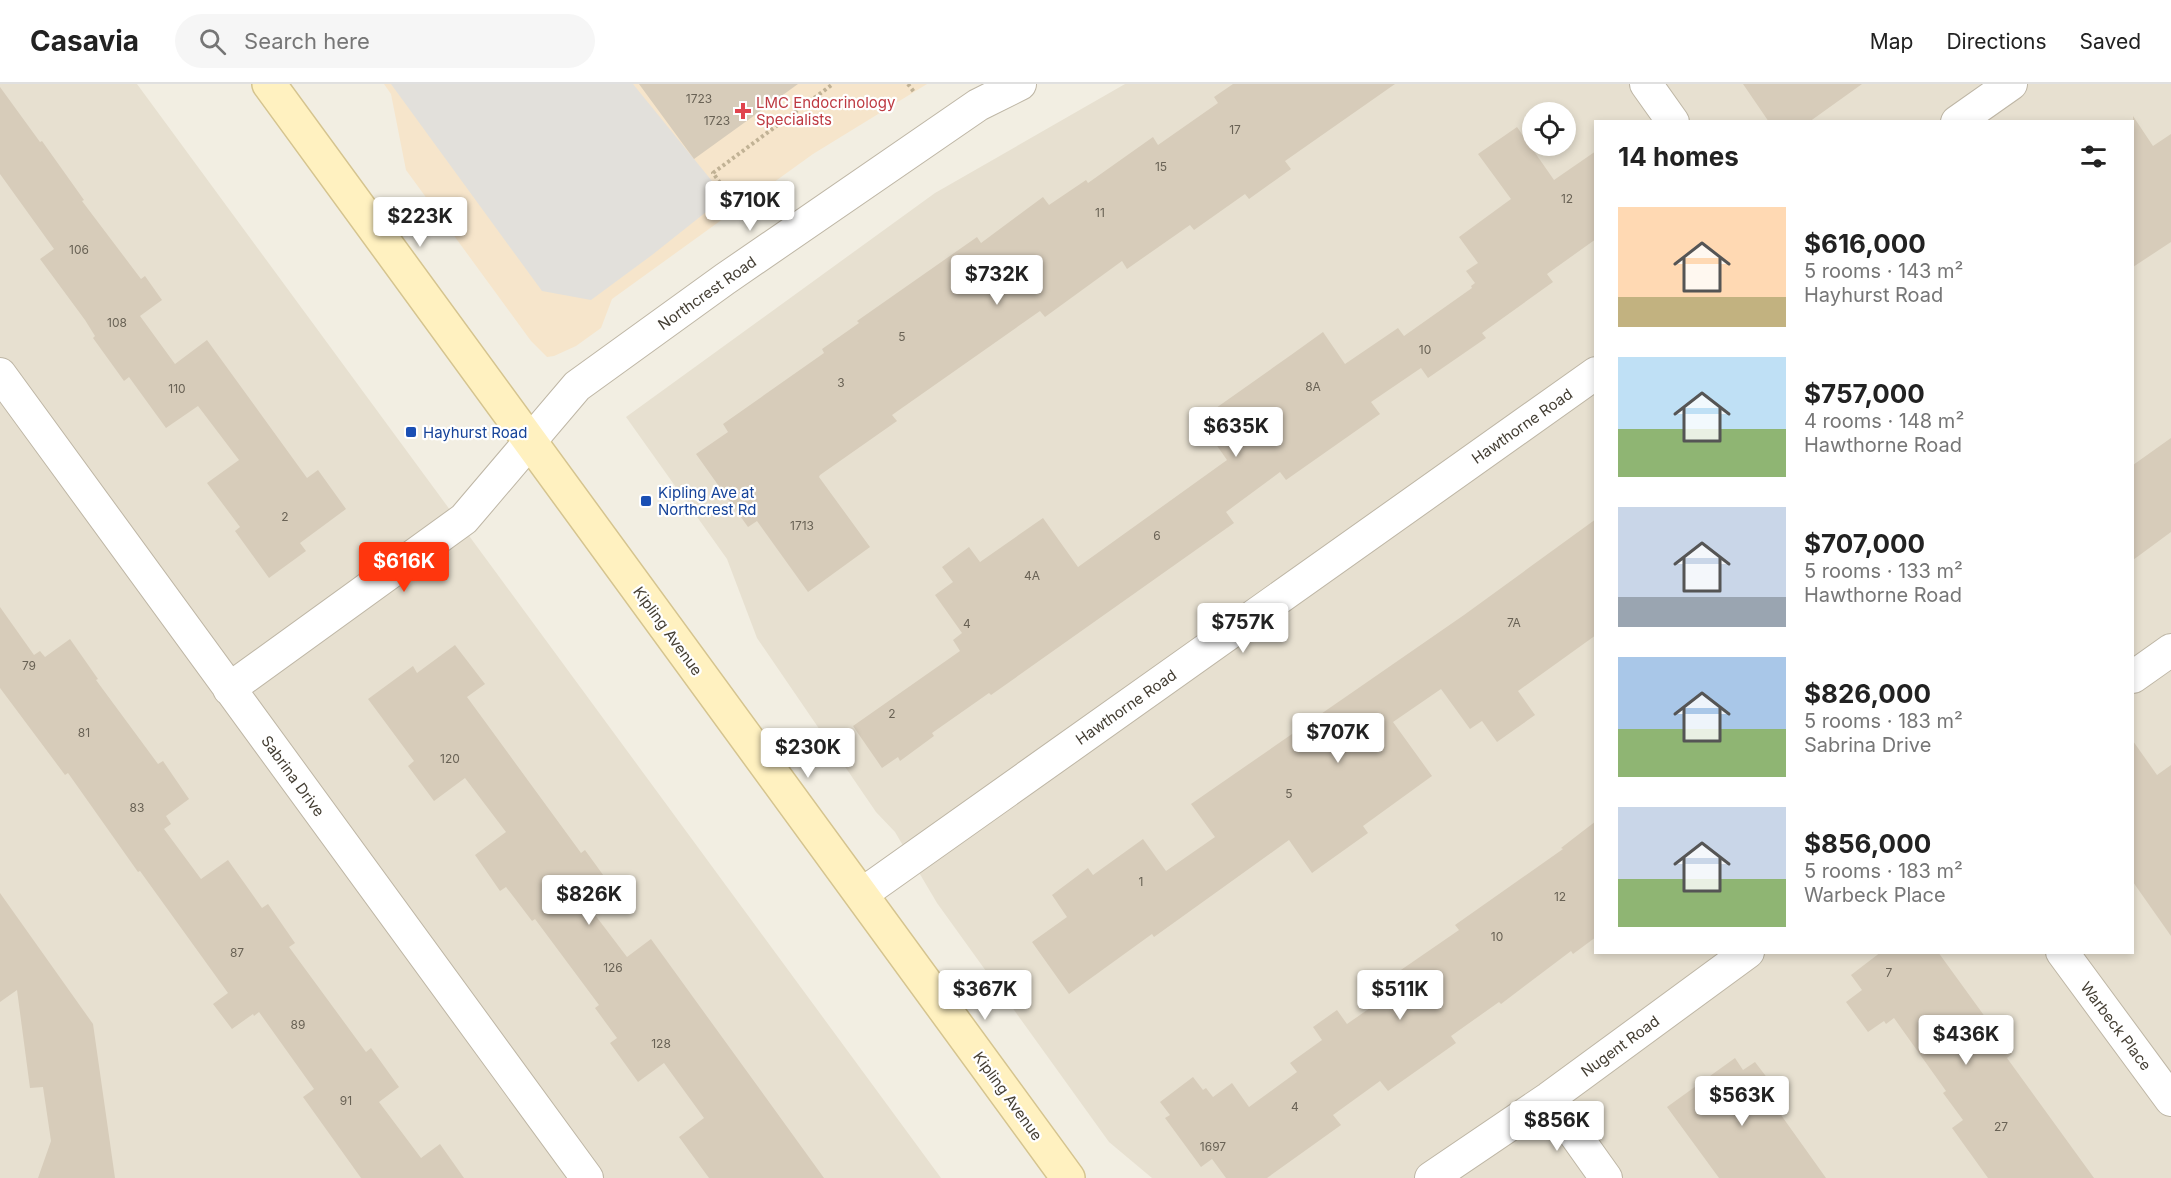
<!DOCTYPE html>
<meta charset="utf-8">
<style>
:root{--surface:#fff;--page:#f6f6f6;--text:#222;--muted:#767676;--line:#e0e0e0;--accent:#ff360d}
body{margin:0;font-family:Inter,sans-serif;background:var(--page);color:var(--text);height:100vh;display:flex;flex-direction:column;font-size:22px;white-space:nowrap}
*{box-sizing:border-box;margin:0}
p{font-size:20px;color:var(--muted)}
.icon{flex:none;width:33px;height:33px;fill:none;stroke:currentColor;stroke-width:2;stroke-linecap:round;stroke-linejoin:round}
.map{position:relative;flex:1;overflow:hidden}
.panel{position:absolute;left:1594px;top:36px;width:540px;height:834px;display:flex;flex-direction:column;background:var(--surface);border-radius:0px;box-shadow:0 3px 9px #0003}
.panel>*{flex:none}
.controls{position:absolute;left:1522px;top:18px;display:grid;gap:12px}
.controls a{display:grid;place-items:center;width:54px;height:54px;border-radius:50%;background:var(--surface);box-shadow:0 3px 9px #0003;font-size:30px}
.price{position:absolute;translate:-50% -51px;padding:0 14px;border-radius:6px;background:#fff;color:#222;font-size:20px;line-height:39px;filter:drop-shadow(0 2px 3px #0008)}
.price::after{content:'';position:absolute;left:50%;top:36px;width:18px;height:14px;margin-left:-9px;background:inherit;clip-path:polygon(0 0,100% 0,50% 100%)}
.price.current{background:var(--accent);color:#fff}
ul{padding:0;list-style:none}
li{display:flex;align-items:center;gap:18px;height:150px;padding:0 24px}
li span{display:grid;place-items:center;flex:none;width:168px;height:120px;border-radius:0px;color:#555}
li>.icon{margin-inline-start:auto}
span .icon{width:72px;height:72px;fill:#fffc;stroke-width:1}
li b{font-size:26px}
h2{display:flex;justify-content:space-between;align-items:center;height:72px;padding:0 24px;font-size:26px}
header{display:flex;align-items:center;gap:36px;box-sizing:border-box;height:84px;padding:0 30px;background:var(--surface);border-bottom:2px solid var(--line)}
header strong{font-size:28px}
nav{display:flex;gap:33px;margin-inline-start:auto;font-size:21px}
.search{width:420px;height:54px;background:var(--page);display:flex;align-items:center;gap:15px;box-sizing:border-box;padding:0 21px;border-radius:33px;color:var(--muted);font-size:22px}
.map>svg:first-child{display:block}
.residential{fill:#e7e0d0;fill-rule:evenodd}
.commercial{fill:#f6e5cb}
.parking{fill:#e2e0db}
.building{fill:#d7ccba}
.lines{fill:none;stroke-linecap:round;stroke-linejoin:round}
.minor-casing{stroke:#beb6a5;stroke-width:34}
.secondary-casing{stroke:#d5c48f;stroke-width:36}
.path{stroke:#c1b295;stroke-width:4;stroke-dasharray:3 3;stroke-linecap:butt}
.minor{stroke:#fff;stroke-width:32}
.secondary{stroke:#fff1c0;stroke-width:33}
.health-dot{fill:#e0444e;stroke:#fff;stroke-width:2}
.transit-dot{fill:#1a4fb4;stroke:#fff;stroke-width:2}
.labels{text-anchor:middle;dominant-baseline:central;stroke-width:4.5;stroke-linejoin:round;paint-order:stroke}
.number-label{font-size:12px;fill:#696255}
.health-label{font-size:15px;fill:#be3a42;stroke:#fff;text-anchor:start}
.street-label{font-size:15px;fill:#443e33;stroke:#fff}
.transit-label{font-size:15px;fill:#164399;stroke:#fff;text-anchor:start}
</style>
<header>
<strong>Casavia</strong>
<div class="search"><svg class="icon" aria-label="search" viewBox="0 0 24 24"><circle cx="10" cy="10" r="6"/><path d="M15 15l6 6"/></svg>Search here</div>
<nav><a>Map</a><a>Directions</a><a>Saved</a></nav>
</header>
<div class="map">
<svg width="2171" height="1094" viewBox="0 0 2171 1094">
<rect width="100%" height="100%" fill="#f2eee2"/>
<path class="residential" d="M0 0H137L941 1094H0Z
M1125 0H2171V1094H1152L1109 1058 937 819 895 748 876 728 757 554 727 475 626 333 935 109ZM1533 28H1566V62H1533ZM1596 38H2133V868H1596Z"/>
<path class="commercial" d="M384 0H927L813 70 612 215 601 244 576 262 554 272 547 273 531 257 406 86 391 10Z"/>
<path class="parking" d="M391 0H633L725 113 652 171 591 216 542 207Z"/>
<path class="building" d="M639 0H798L694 75Z
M1233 0H1395L1285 77 1291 85 1249 115 1245 110 1194 146 1190 141 1127 185 1122 177 1045 233 1040 227 892 331 897 337 820 391 819 393 870 463 808 508 757 437 748 443 696 370 728 348 723 340 824 269 822 265 859 239 857 237 977 153 981 159 1043 113 1049 121 1086 96 1088 99 1153 53 1158 61 1218 19 1214 13Z
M1743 0H1862L1809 38H1769Z
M0 3 40 58 42 57 84 116 82 117 141 195 145 192 162 216 140 232 175 280 207 256 307 394 318 386 346 425 300 459 306 467 269 494 235 447 240 443 207 399 239 376 198 322 166 344 129 293 124 297 93 254 95 252 85 236 40 175 54 165 0 90Z
M2133 32 2153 62 2171 50V158L2133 183Z
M1517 43 1554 96 1596 67V155L1547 190 1553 198 1482 249 1486 254 1428 294 1421 284 1371 318 1380 330 1286 396 1280 388 1226 428 1234 439 991 611 989 609 932 649 934 652 900 677 898 673 882 684 853 642 960 567 953 556 962 549 935 511 953 498 942 483 969 463 980 478 1043 434 1078 483 1227 376 1199 336 1291 271 1323 248 1345 280 1398 244 1404 252 1472 204 1471 202 1475 199 1466 187 1478 179 1459 153 1511 115 1478 70Z
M2171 354V448L2133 476V381Z
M1596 435V551L1518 607 1535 631 1497 658 1482 637 1470 645 1441 605 1393 638 1432 692 1363 742 1368 749 1312 789 1289 756 1154 853 1152 850 1069 910 1032 858 1067 833 1052 811 1088 784 1093 791 1143 755 1166 787 1215 753 1191 720 1464 531Z
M0 523 34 571 40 567 45 573 70 555 98 595 96 596 158 680 163 677 189 715 166 732 171 740 164 745 201 795 228 776 262 824 268 820 295 859 289 863 366 968 371 964 399 1003 379 1018 421 1074 440 1060 464 1094H361L303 1013 314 1005 259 928 254 932 253 930 232 945 213 920 228 909 140 787 138 788 68 689 65 691 0 604Z
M455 561 485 600 467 613 581 769 585 766 614 806 589 823 627 873 651 855 824 1094H709L679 1053 704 1034 664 979 638 998 610 959 617 954 595 924 599 921 535 835 532 837 506 803 500 807 475 771 506 748 465 694 434 717 408 682 414 677 368 615 413 582 417 589Z
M2133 657 2157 691 2171 681V852L2133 798Z
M1596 737V853L1573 870 1571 867 1501 920 1499 918 1451 952 1456 959 1388 1007 1380 997 1333 1031 1341 1041 1267 1094H1226L1212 1075 1201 1083 1165 1034 1170 1031 1160 1018 1193 993 1203 1006 1206 1004 1213 1013 1232 999 1249 1023 1297 988 1290 979 1322 956 1313 943 1337 926 1347 940 1406 899 1398 888 1459 846 1455 841 1563 765 1561 764Z
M0 809 93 940 115 1094H38L51 1057 43 1003 30 1004 17 906 0 918Z
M1881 868H1938L2012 970 2007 974 2094 1094H1988L1952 1044 1963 1036 1943 1009 1946 1007 1894 934 1886 940 1884 937 1868 948 1846 918 1862 906 1851 891Z
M1735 974 1743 986 1755 978 1778 1008 1769 1014 1826 1094H1719L1667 1023Z"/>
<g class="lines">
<g class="minor-casing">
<path id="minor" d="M1646 0 1673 38
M1957 38 2011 0
M0 290 587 1094
M2133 593 2171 566
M229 605 464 435 577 302 725 195 978 21 1020 0
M862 810 1596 289
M2062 868 2171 1016
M1549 1014 1606 1094
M1431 1094 1549 1014 1748 868"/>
</g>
<g class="secondary-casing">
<path id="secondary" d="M269 0 1068 1094"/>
</g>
<path class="path" d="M908 0 914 8
M741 128 713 89 833 0"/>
<use href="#minor" class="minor"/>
<use href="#secondary" class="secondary"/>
</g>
<path class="health-dot" d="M740 18h6v6h6v6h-6v6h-6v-6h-6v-6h6z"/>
<g class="transit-dot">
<rect x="405" y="342" width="12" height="12" rx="3"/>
<rect x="640" y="411" width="12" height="12" rx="3"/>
</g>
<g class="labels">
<g class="number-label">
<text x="699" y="14">1723</text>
<text x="717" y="36">1723</text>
<text x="1235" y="45">17</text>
<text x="1161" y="82">15</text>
<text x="1567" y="114">12</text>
<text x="1100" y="128">11</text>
<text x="79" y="165">106</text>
<text x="117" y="238">108</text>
<text x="902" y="252">5</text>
<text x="1425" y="265">10</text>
<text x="841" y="298">3</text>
<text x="1313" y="302">8A</text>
<text x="177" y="304">110</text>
<text x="285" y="432">2</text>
<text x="802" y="441">1713</text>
<text x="1157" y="451">6</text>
<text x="1032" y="491">4A</text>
<text x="1514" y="538">7A</text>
<text x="967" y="539">4</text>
<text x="29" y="581">79</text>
<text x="892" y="629">2</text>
<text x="84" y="648">81</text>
<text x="450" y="674">120</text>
<text x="1289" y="709">5</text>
<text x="137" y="723">83</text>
<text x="1141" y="797">1</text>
<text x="1560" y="812">12</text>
<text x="1497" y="852">10</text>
<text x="237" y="868">87</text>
<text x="613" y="883">126</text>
<text x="1889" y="888">7</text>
<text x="298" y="940">89</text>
<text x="661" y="959">128</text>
<text x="346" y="1016">91</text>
<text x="1295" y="1022">4</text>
<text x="2001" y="1042">27</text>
<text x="1213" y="1062">1697</text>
</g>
<g class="health-label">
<text x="756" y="18">LMC Endocrinology<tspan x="756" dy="17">Specialists</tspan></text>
</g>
<g class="street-label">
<text transform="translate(707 209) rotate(-35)">Northcrest Road</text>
<text transform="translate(1522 342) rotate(-35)">Hawthorne Road</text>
<text transform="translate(668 547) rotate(54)">Kipling Avenue</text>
<text transform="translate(1126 623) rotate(-35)">Hawthorne Road</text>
<text transform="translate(293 692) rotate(54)">Sabrina Drive</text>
<text transform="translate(2116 942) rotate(53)">Warbeck Place</text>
<text transform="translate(1620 962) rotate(-36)">Nugent Road</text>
<text transform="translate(1008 1012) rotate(54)">Kipling Avenue</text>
</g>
<g class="transit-label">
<text x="423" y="348">Hayhurst Road</text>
<text x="658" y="408">Kipling Ave at<tspan x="658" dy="17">Northcrest Rd</tspan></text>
</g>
</g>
</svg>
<div class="controls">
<a><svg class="icon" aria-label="locate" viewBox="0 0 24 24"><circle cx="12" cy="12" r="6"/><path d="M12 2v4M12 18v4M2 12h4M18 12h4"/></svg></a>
</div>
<b class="price" style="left:750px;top:148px">$710K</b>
<b class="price" style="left:420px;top:164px">$223K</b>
<b class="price" style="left:997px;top:222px">$732K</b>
<b class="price" style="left:1236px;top:374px">$635K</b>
<b class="price current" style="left:404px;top:509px">$616K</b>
<b class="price" style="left:1243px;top:570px">$757K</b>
<b class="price" style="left:1338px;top:680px">$707K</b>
<b class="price" style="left:808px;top:695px">$230K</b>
<b class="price" style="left:589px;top:842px">$826K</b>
<b class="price" style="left:985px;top:937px">$367K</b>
<b class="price" style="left:1400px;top:937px">$511K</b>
<b class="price" style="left:1966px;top:982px">$436K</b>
<b class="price" style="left:1742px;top:1043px">$563K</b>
<b class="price" style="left:1557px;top:1068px">$856K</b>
<section class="panel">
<h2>14 homes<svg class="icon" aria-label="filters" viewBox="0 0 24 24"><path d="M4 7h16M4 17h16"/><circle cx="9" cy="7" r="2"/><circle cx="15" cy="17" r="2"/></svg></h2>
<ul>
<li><span style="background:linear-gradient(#ffd9b3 75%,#c2b280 0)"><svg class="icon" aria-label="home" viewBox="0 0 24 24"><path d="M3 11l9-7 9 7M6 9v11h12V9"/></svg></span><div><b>$616,000</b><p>5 rooms · 143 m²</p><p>Hayhurst Road</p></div></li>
<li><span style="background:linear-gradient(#bfe0f5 60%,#8fb573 0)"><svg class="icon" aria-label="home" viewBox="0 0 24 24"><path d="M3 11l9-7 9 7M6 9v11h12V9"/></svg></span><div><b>$757,000</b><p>4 rooms · 148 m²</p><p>Hawthorne Road</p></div></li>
<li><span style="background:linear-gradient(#c9d6e8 75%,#9aa5b1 0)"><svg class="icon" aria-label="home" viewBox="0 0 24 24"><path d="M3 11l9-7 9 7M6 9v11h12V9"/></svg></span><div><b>$707,000</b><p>5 rooms · 133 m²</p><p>Hawthorne Road</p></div></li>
<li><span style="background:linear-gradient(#a9c7e8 60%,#8fb573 0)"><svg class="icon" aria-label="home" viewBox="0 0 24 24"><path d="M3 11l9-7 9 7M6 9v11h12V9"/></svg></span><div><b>$826,000</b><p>5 rooms · 183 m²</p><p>Sabrina Drive</p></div></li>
<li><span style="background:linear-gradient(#c9d6e8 60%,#8fb573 0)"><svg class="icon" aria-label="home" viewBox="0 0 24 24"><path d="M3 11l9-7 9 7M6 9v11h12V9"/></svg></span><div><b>$856,000</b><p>5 rooms · 183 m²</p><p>Warbeck Place</p></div></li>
</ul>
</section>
</div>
